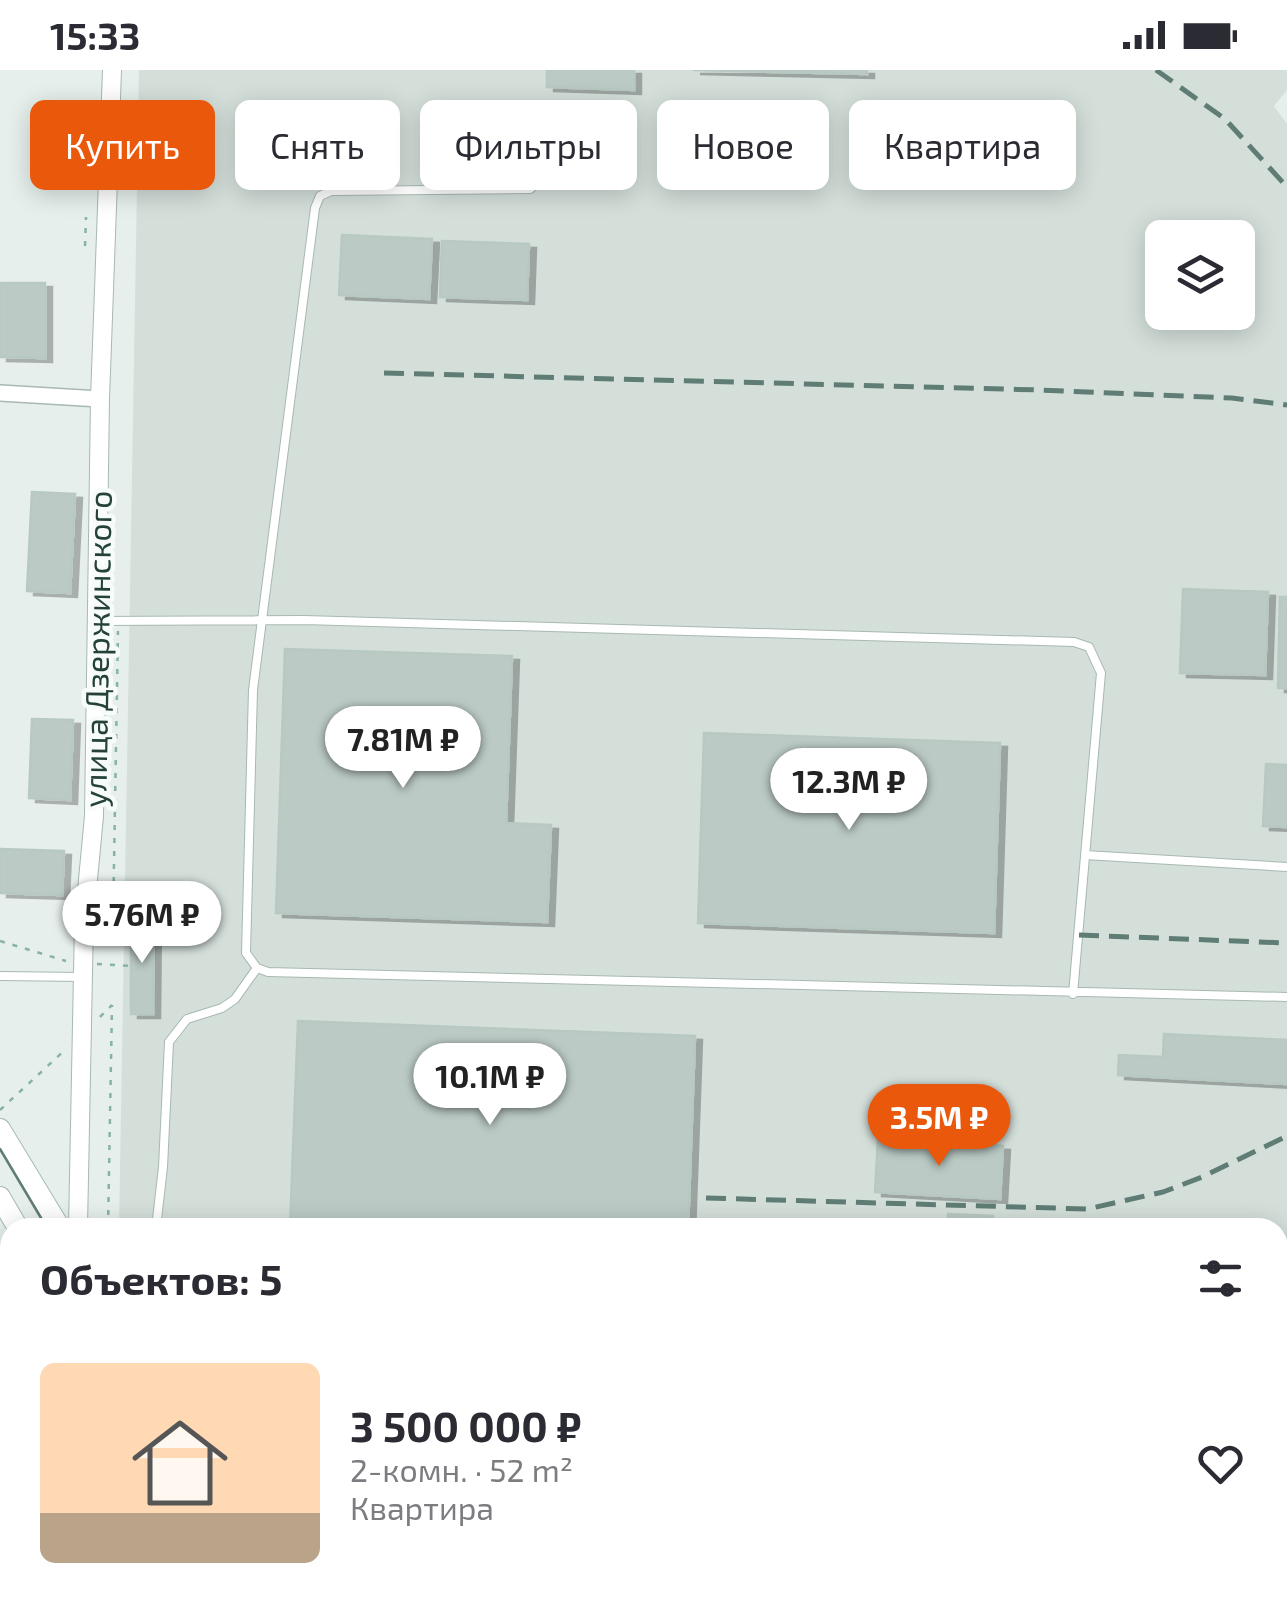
<!DOCTYPE html>
<html lang="ru">
<meta charset="utf-8">
<style>
:root{--surface:#fff;--page:#f7f7f7;--text:#2b2b33;--muted:#7c7c81;--accent:#ea580c}
body{margin:0;font-family:"Exo 2",sans-serif;background:var(--page);color:var(--text);height:100vh;display:flex;flex-direction:column;font-size:38px;white-space:nowrap}
*{box-sizing:border-box;margin:0}
p{font-size:32px;color:var(--muted)}
.icon{flex:none;width:55px;height:55px;fill:none;stroke:currentColor;stroke-width:2;stroke-linecap:round;stroke-linejoin:round}
.map{position:relative;flex:1;overflow:hidden}
.side{position:absolute;left:0px;top:1148px;width:1288px;height:392px;display:flex;flex-direction:column;background:var(--surface);border-radius:30px 30px 0 0;box-shadow:0 5px 25px #0003}
.side>*{flex:none}
.top-card{position:absolute;left:30px;top:30px;width:1228px;height:90px;display:flex;gap:20px}
.fabs{position:absolute;left:1145px;top:150px;display:grid;gap:20px}
.fabs a{display:grid;place-items:center;width:110px;height:110px;border-radius:15px;background:var(--surface);box-shadow:0 5px 25px #0003;font-size:50px}
.price{position:absolute;translate:-50% -85px;padding:0 22px;border-radius:35px;background:#fff;color:#222;font-size:32px;line-height:65px;filter:drop-shadow(0 2px 5px #0008)}
.price::after{content:'';position:absolute;left:50%;top:60px;width:30px;height:22px;margin-left:-15px;background:inherit;clip-path:polygon(0 0,100% 0,50% 100%)}
.price.selected{background:var(--accent);color:#fff}
ul{padding:0;list-style:none}
li{display:flex;align-items:center;gap:30px;height:250px;padding:0 40px}
li span{display:grid;place-items:center;flex:none;width:280px;height:200px;border-radius:15px;color:#555}
li>.icon{margin-inline-start:auto}
span .icon{width:120px;height:120px;fill:#fffc;stroke-width:1}
li b{font-size:42px}
h2{display:flex;justify-content:space-between;align-items:center;height:120px;padding:0 40px;font-size:42px}
.tag{padding:0 35px;border-radius:15px;background:var(--surface);box-shadow:0 5px 25px #0003;font-size:35px;line-height:90px}
.tag.selected{background:var(--accent);color:#fff}
.status{display:flex;justify-content:space-between;align-items:center;height:70px;padding:0 50px;background:var(--surface);direction:ltr}
.status svg{height:28px;fill:currentColor}
.map>svg:first-child{display:block}
.built{fill:#d4dfda;fill-rule:evenodd}
.building{fill:#bbcac4;stroke:#b8c9c2;stroke-width:2.5;filter:url(#shadow)}
.lines{fill:none;stroke-linecap:round;stroke-linejoin:round}
.service-casing{stroke:#a8b8b2;stroke-width:10}
.minor-casing{stroke:#a8b8b2;stroke-width:18}
.tertiary-casing{stroke:#a8b8b2;stroke-width:20}
.secondary-casing{stroke:#a4bbb3;stroke-width:22}
.path{stroke:#86b3a5;stroke-width:2.5;stroke-dasharray:5 8;stroke-linecap:butt}
.service{stroke:#fff;stroke-width:8}
.minor{stroke:#fff;stroke-width:15}
.tertiary{stroke:#fff;stroke-width:18}
.secondary{stroke:#fff;stroke-width:20}
.tram{stroke:#5f7d75;stroke-width:2.5}
.rail{stroke:#5f7d75;stroke-width:5;stroke-dasharray:20 10;stroke-linecap:butt}
.labels{text-anchor:middle;dominant-baseline:central;stroke-width:9;stroke-linejoin:round;paint-order:stroke}
.street-label{font-size:32px;fill:#24423a;stroke:#f7fbf9}
</style>
<div class="status"><b>15:33</b><svg viewBox="0 0 49 12"><path d="M0 12V9h3v3zM5 12V6h3v6zM10 12V3h3v9zM15 12V0h3v12zM26 1h20v11H26zM47 4h2v5h-2z"/></svg></div>
<div class="map">
<svg width="1287" height="1539" viewBox="0 0 1287 1539">
<defs>
<filter id="shadow"><feDropShadow dx="7" dy="4" stdDeviation="0" flood-color="#0004"/></filter>
</defs>
<rect width="100%" height="100%" fill="#e6efeb"/>
<path class="built" d="M139 0H1287V20L1274 36 1287 54V1284L1278 1283V1158H119ZM1162 168H1238V242H1162Z
M1278 1430H1287V1539H857V1530H1278Z"/>
<path class="building" d="M547 0H634V20L547 17Z
M693 0H867V4Z
M342 165 432 169 429 229 339 225Z
M442 171 529 174 527 230 440 227Z
M0 213H45V288L0 287Z
M32 422 75 424 70 523 27 521Z
M1183 519 1268 522 1265 605 1180 603Z
M1280 527H1287V618H1278Z
M285 579 512 586 506 753 551 755 547 852 276 843Z
M32 649 73 650 70 730 29 728Z
M704 663 1000 673 994 863 698 853Z
M1266 694 1287 695V757L1263 756Z
M0 779 64 781 62 825 0 823Z
M131 849H154L153 944H131Z
M298 951 695 966 688 1158H290Z
M1164 964 1287 970V1014L1118 1005 1119 985 1163 987Z
M878 1069 1003 1076 1000 1129 875 1122Z
M948 1144 993 1146V1158H948Z
M1278 1358 1287 1359V1414L1278 1413Z
M1278 1465H1287V1494H1278Z
M1278 1514 1287 1515V1539H1224L1222 1530H1278Z
M859 1530H889V1539H859Z
M902 1530H933L932 1539H902Z"/>
<g class="lines">
<g class="service-casing">
<path id="service" d="M589 48 555 99 530 119 331 121 320 126 315 138 253 620 246 883 257 898 268 902 1287 927
M97 551 304 550 1074 572 1089 577 1101 603 1073 924
M1085 785 1287 797
M0 906 83 907
M156 1158 163 1097 169 972 187 949 222 938 235 929 257 898
M1278 1275H1287
M1278 1454H1287
M0 1494 10 1493
M1278 1503H1287
M697 1530 701 1539
M896 1530V1539
M976 1534 1217 1537
M941 1539V1530"/>
</g>
<g class="minor-casing">
<path id="minor" d="M0 323 100 329
M68 1530 69 1539
M567 1530V1539
M218 1539V1530
M507 1539 508 1530"/>
</g>
<g class="tertiary-casing">
<path id="tertiary" d="M78 1158 84 852 94 746 100 329 112 0"/>
</g>
<g class="secondary-casing">
<path id="secondary" d="M0 1059 60 1158
M0 1127 18 1158
M231 1530 237 1539
M275 1530 280 1539"/>
</g>
<path class="path" d="M85 176 86 147
M113 851 118 561
M0 871 66 891
M97 894 131 896
M100 947 112 935
M0 1040 65 980
M108 1158 112 935
M0 1260 10 1266
M0 1339 10 1338"/>
<use href="#service" class="service"/>
<use href="#minor" class="minor"/>
<use href="#tertiary" class="tertiary"/>
<use href="#secondary" class="secondary"/>
<path class="tram" d="M0 1079 47 1158
M263 1530 268 1539"/>
<path class="rail" d="M1156 0 1225 49 1287 117
M384 303 1040 320 1232 328 1287 335
M1079 865 1287 873
M706 1128 1087 1139 1163 1122 1202 1107 1287 1066"/>
</g>
<g class="labels">
<g class="street-label">
<text transform="translate(96 579) rotate(-89)">улица Дзержинского</text>
</g>
</g>
</svg>
<div class="fabs">
<a><svg class="icon" aria-label="layers" viewBox="0 0 24 24"><path d="M12 4l9 5-9 5-9-5zM3 14l9 5 9-5"/></svg></a>
</div>
<b class="price" style="left:403px;top:721px">7.81M ₽</b>
<b class="price" style="left:849px;top:763px">12.3M ₽</b>
<b class="price" style="left:142px;top:896px">5.76M ₽</b>
<b class="price" style="left:490px;top:1058px">10.1M ₽</b>
<b class="price selected" style="left:939px;top:1099px">3.5M ₽</b>
<div class="top-card">
<a class="tag selected">Купить</a>
<a class="tag">Снять</a>
<a class="tag">Фильтры</a>
<a class="tag">Новое</a>
<a class="tag">Квартира</a>
</div>
<section class="side">
<h2>Объектов: 5<svg class="icon" aria-label="filters" viewBox="0 0 24 24"><path d="M4 7h16M4 17h16"/><circle cx="9" cy="7" r="2"/><circle cx="15" cy="17" r="2"/></svg></h2>
<ul>
<li><span style="background:linear-gradient(#ffd9b3 75%,#b9a48a 0)"><svg class="icon" aria-label="home" viewBox="0 0 24 24"><path d="M3 11l9-7 9 7M6 9v11h12V9"/></svg></span><div><b>3 500 000 ₽</b><p>2-комн. · 52 m²</p><p>Квартира</p></div><svg class="icon" aria-label="heart" viewBox="0 0 24 24"><path d="M12 20l-8-8c-3-5 5-10 8-4 3-6 11-1 8 4z"/></svg></li>
</ul>
</section>
</div>
